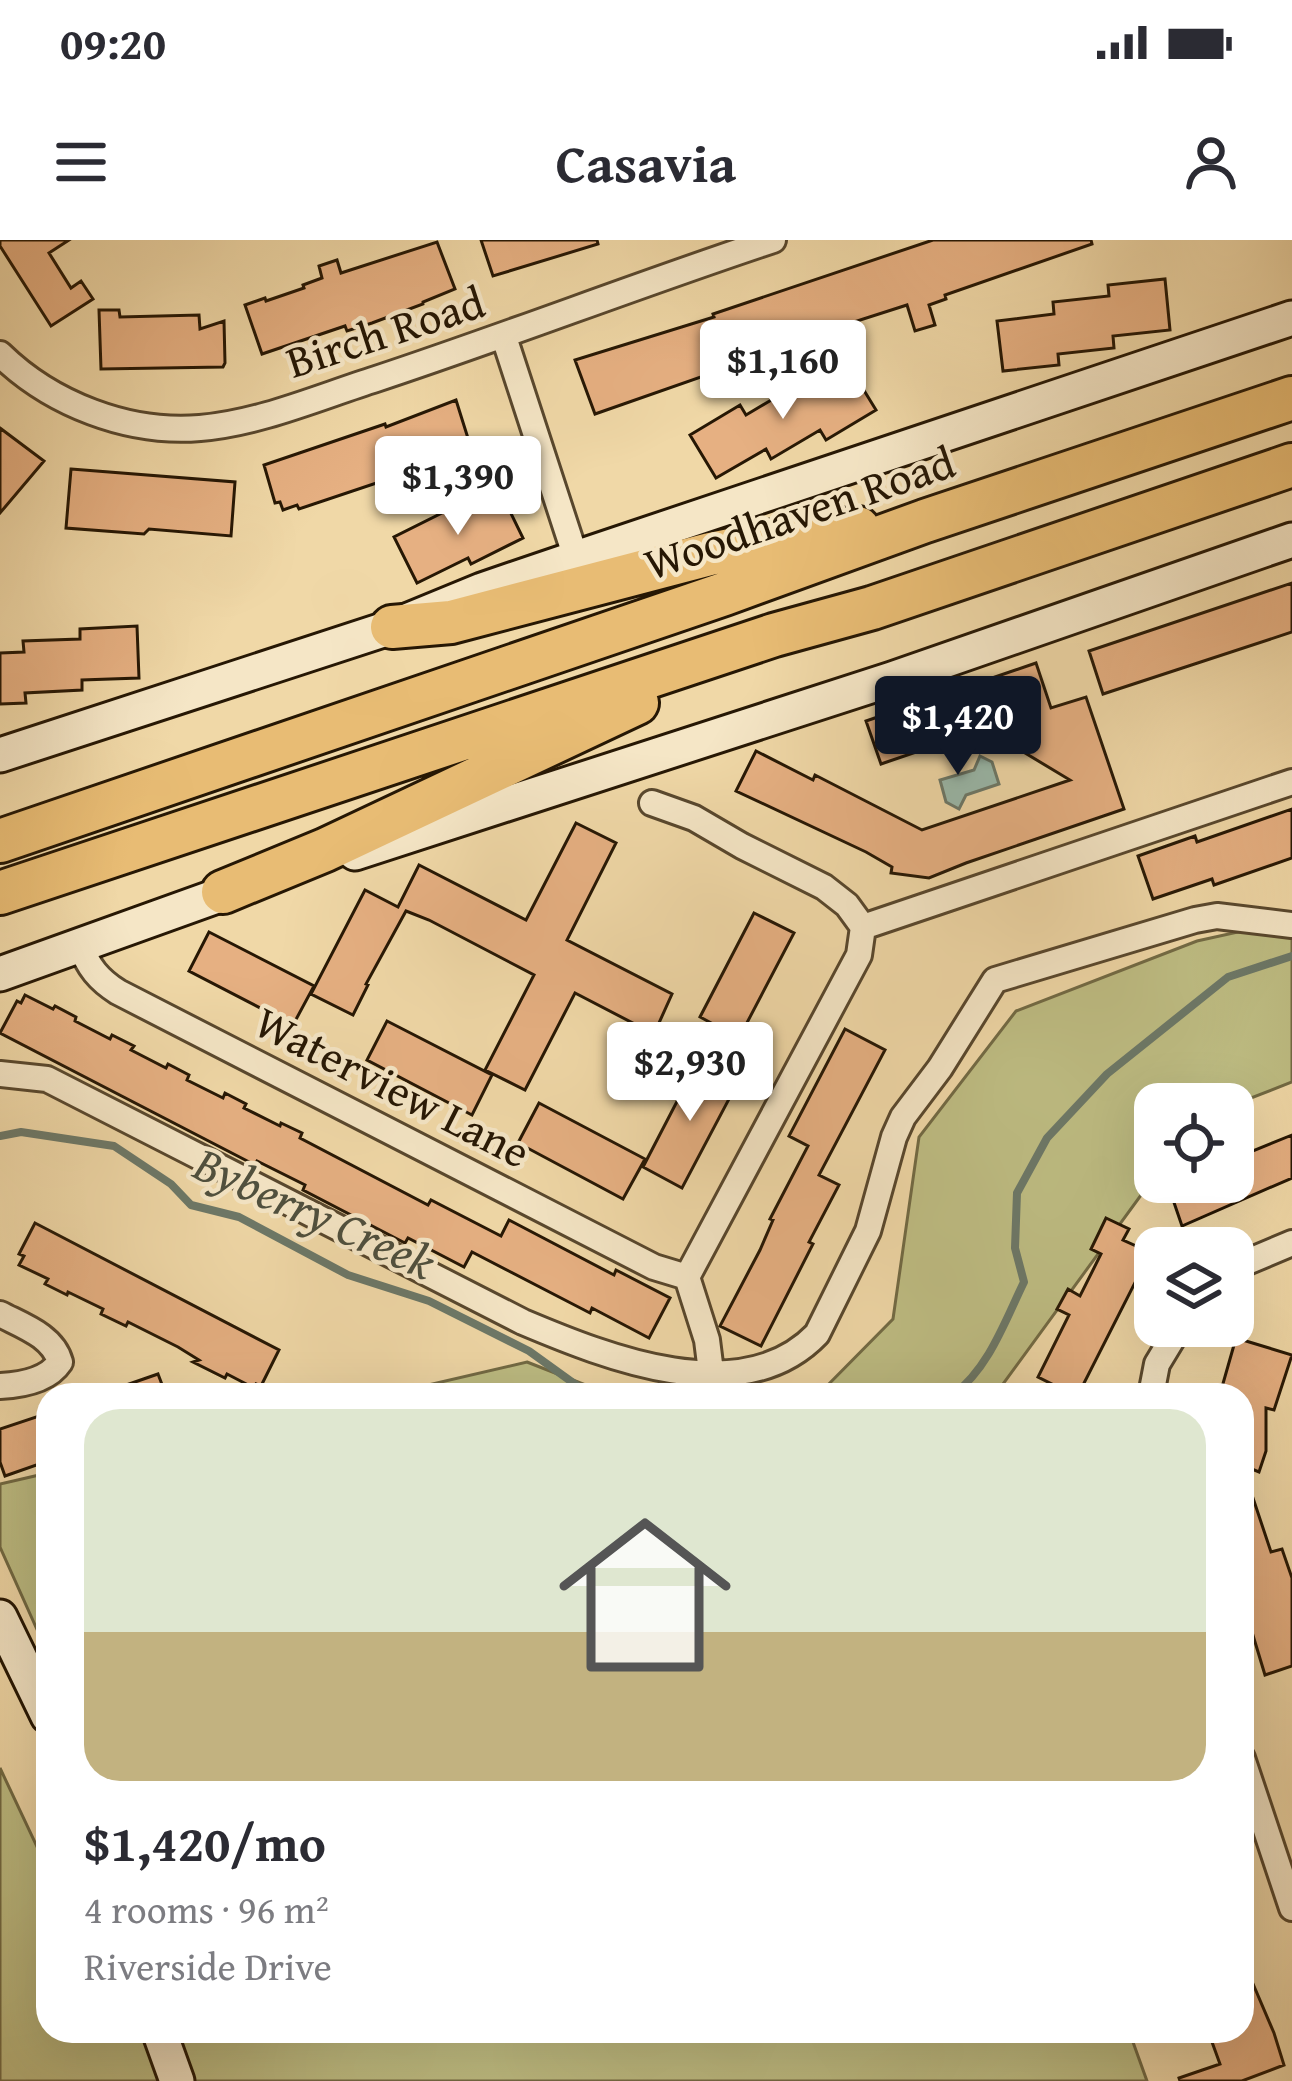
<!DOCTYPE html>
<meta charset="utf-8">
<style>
:root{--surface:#fff;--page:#f7f7f7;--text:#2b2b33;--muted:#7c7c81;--line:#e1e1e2;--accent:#111827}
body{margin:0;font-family:"Gentium Book Plus",serif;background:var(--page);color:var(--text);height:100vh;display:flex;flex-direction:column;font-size:45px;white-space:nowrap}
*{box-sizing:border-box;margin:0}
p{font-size:39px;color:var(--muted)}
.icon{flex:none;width:66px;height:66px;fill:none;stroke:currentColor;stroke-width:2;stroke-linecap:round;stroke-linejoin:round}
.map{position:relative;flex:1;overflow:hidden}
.drawer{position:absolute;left:36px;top:1143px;width:1218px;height:660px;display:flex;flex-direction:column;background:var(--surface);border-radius:36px;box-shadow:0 12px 48px #0002}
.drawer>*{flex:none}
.tools{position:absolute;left:1134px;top:843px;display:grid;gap:24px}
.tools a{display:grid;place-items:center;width:120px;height:120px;border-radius:24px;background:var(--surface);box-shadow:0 12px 48px #0002;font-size:60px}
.price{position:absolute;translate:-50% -102px;padding:0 27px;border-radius:12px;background:#fff;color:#222;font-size:39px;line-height:78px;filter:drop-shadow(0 3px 6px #0008)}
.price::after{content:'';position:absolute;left:50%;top:72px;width:36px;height:27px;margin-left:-18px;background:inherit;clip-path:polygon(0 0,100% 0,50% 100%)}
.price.selected{background:var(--accent);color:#fff}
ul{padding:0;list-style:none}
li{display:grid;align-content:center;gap:24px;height:636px;padding:0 48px}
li+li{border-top:3px solid var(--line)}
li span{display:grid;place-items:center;height:372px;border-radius:36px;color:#555}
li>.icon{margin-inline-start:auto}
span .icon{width:216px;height:216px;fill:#fffc;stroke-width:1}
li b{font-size:51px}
.status{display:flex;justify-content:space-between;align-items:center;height:84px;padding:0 60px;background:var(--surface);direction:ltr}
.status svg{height:33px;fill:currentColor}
header{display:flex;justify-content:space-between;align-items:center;height:156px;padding:0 48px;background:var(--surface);font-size:54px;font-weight:600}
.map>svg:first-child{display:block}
.green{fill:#bebd83;stroke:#726a44;stroke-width:3}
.water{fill:#9ab9ab;stroke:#6c7868;stroke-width:3}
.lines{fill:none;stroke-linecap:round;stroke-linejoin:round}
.stream{stroke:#6c7868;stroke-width:8}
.building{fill:#e6b082;stroke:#261704;stroke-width:3}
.street-casing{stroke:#58472d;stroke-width:30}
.secondary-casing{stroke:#261704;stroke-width:39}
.highway-casing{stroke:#261704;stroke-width:48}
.street{stroke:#f5e6c6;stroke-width:24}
.secondary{stroke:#f5e6c6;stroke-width:33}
.highway{stroke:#e8bc74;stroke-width:42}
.labels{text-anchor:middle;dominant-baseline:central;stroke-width:9;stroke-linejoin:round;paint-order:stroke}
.street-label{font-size:45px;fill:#261704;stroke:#f5e6c6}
.water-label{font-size:48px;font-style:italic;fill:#4f503e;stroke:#f5e6c6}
</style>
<div class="status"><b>09:20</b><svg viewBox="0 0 49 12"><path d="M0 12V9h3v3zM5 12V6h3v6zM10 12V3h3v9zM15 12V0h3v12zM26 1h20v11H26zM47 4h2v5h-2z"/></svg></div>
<header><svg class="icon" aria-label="menu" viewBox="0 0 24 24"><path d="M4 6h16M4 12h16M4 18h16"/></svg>Casavia<svg class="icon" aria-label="person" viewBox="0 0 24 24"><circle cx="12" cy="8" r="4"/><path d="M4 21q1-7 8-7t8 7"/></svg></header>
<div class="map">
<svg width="1292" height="1841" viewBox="0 0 1292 1841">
<rect width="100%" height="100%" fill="#f0d8a7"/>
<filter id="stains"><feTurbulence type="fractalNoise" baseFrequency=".00167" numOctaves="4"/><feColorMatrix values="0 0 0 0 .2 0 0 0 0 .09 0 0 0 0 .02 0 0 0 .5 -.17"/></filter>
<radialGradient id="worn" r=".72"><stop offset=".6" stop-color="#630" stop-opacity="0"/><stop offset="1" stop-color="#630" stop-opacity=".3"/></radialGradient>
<path class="green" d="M1292 680V842L1233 865 1155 864V936L995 1155H818L893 1079 919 897 1016 771 1197 701Z
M527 1122 611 1155H385Z
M48 1233V1414L0 1307V1244Z
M0 1528 48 1630V1791H1129L1147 1841H0Z"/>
<path class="water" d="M980 516 992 522 999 544 966 555 959 569 946 562 940 540 974 530Z"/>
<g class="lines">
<path class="stream" d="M0 896 21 892 114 906 171 944 191 965 239 977 348 1035 429 1061 529 1111 590 1155
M953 1155C989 1128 1005 1081 1024 1042L1015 1008 1017 953 1047 898 1107 834 1228 737 1292 716"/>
</g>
<path class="building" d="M0 0H69L49 13 71 48 81 41 93 59 51 86 0 6Z
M481 0H597L598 4 493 36Z
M933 0H1091L1092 4 945 55 946 59 929 65 935 85 915 91 907 65 823 92 819 82 800 87 747 106 751 118 744 122 595 174 575 120 714 77 713 74Z
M437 2 455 49 423 62V64L372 83 347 91 345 86 262 114 245 65 265 58 266 61 304 48 303 45 322 38 319 26 337 20 341 33Z
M1165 39 1170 90 1113 96 1114 108 1058 114 1059 125 1003 131 997 81 1054 74 1053 62 1109 56 1108 45Z
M99 70H119L120 77 199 75 200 89 224 81 225 123 223 127 101 129Z
M849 126 876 170 826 200 820 190 771 219 766 209 716 238 690 195 740 165 746 175 795 146 800 155Z
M456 160 472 211 299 269 297 265 283 270 280 262 275 263 264 225 385 184 386 187Z
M0 188 44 221 0 273Z
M71 229 235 242 231 296 149 289 144 294 66 288Z
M501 253 523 298 471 324 468 318 417 343 394 297 446 271 450 278Z
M1292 343V392L1103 454 1089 411Z
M137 386 139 438 82 440V450L25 453 26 463 0 464V413L24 412 23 401 80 399V389Z
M1036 423 1051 468 1086 457 1124 569 966 623 929 638 891 633 892 627 866 612 736 551 756 511 813 540 815 535 922 590 1070 540 1010 504 1028 474 881 524 866 481Z
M1292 569V618L1214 645 1212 639 1153 659 1138 616 1195 596 1197 602Z
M576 583 616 603 567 700 672 754 654 794 575 753 525 850 485 830 534 735 429 680 406 671 366 744 368 745 353 775 311 754 365 650 398 667 419 625 526 680Z
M754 673 794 693 739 798 700 777Z
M209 692 314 746 293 785 189 731Z
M25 755 53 769 55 766 76 777 75 781 110 799 112 795 134 806 131 810 166 828 168 824 189 835 187 840 223 858 225 853 246 864 244 868 280 886 281 883 302 893 300 898 428 965 431 960 501 996 509 980 614 1035 616 1030 670 1058 649 1098 592 1068 590 1073 472 1012 464 1027 408 998 405 1003 303 950 305 945 257 921 255 925 0 793 17 761 21 763Z
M387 781 492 835 472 875 367 820Z
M845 789 885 810 819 935 839 945 809 1002 813 1004 761 1106 720 1086 760 1010 773 980 770 979 808 906 789 896Z
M698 821 738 842 682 948 643 927Z
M539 863 645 919 623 959 518 903Z
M1292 895V938L1182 986 1167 942H1233V919Z
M1106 978 1129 989 1123 1000 1147 1011V1019L1078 1155H1074L1038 1137 1069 1075 1057 1069 1068 1049 1080 1056 1101 1014 1091 1009Z
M35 983 279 1110 261 1146 256 1144 254 1148 227 1134 225 1138 193 1122 199 1120 178 1107 128 1082 126 1086 101 1074 103 1069 68 1052 67 1055 45 1044 48 1039 19 1025 24 1016 19 1014Z
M1236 1098 1292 1115 1274 1170 1266 1168V1211L1259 1232 1242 1225V1155H1223L1225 1148 1222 1147Z
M158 1134 166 1155H107L106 1152Z
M48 1173V1221L5 1236 0 1222V1189Z
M1246 1237 1271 1312 1282 1309 1292 1338V1426L1265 1435 1242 1359V1238Z
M1242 1718 1274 1793 1284 1825 1242 1841H1180L1179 1838 1220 1824 1208 1791H1242Z"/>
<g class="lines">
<g class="street-casing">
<path id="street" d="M504 97 576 318
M0 114C51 164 128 194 200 188 260 183 319 157 376 139 509 95 640 44 773 0
M652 563 694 578 742 606 824 647 847 665 863 687
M81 706C88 727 99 740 118 752L654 1027 687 1037
M0 834 47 839 523 1082C606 1117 742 1172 817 1094L868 991 894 897 903 877 940 828 995 740 1195 680 1217 676 1292 685
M1233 1032 1247 1022 1292 1003
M687 1037 859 715 863 687 1292 542
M687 1037 707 1100 711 1132
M0 1074C23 1086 53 1096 60 1122 48 1140 21 1145 0 1146
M1151 1155 1157 1124 1180 1086
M1242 1518 1292 1668"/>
</g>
<g class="secondary-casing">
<path id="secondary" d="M0 515 392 387 482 350 576 318 1292 78
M355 613 892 439 1292 300
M0 734 242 647
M0 1377 48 1476
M159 1791 177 1841"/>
</g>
<g class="highway-casing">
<path id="highway" d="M392 387 451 382 710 314 819 292 858 288
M0 601 724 354 925 281 1292 158
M223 652 325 610 637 463
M0 653 774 395 872 368 1292 225"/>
</g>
<use href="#street" class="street"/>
<use href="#secondary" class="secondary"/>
<use href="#highway" class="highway"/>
</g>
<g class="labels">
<g class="street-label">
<text transform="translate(385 91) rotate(-18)">Birch Road</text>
<text transform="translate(799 272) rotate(-19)">Woodhaven Road</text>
<text transform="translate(393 846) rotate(27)">Waterview Lane</text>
</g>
<g class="water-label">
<text transform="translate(315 972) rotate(24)">Byberry Creek</text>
</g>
</g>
<rect width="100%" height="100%" filter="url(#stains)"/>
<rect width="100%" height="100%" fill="url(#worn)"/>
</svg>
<div class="tools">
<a><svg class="icon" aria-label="locate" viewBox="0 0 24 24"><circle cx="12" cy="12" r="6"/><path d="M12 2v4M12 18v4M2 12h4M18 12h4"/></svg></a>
<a><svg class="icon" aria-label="layers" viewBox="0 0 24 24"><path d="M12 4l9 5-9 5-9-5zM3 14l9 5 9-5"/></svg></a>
</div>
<b class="price" style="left:783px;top:182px">$1,160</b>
<b class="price" style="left:458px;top:298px">$1,390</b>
<b class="price selected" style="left:958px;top:538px">$1,420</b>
<b class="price" style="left:690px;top:884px">$2,930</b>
<section class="drawer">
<ul>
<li><span style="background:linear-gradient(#dfe7d0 60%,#c2b280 0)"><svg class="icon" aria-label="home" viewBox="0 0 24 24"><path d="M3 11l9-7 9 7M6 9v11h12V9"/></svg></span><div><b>$1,420/mo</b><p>4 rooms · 96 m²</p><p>Riverside Drive</p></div></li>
</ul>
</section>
</div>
